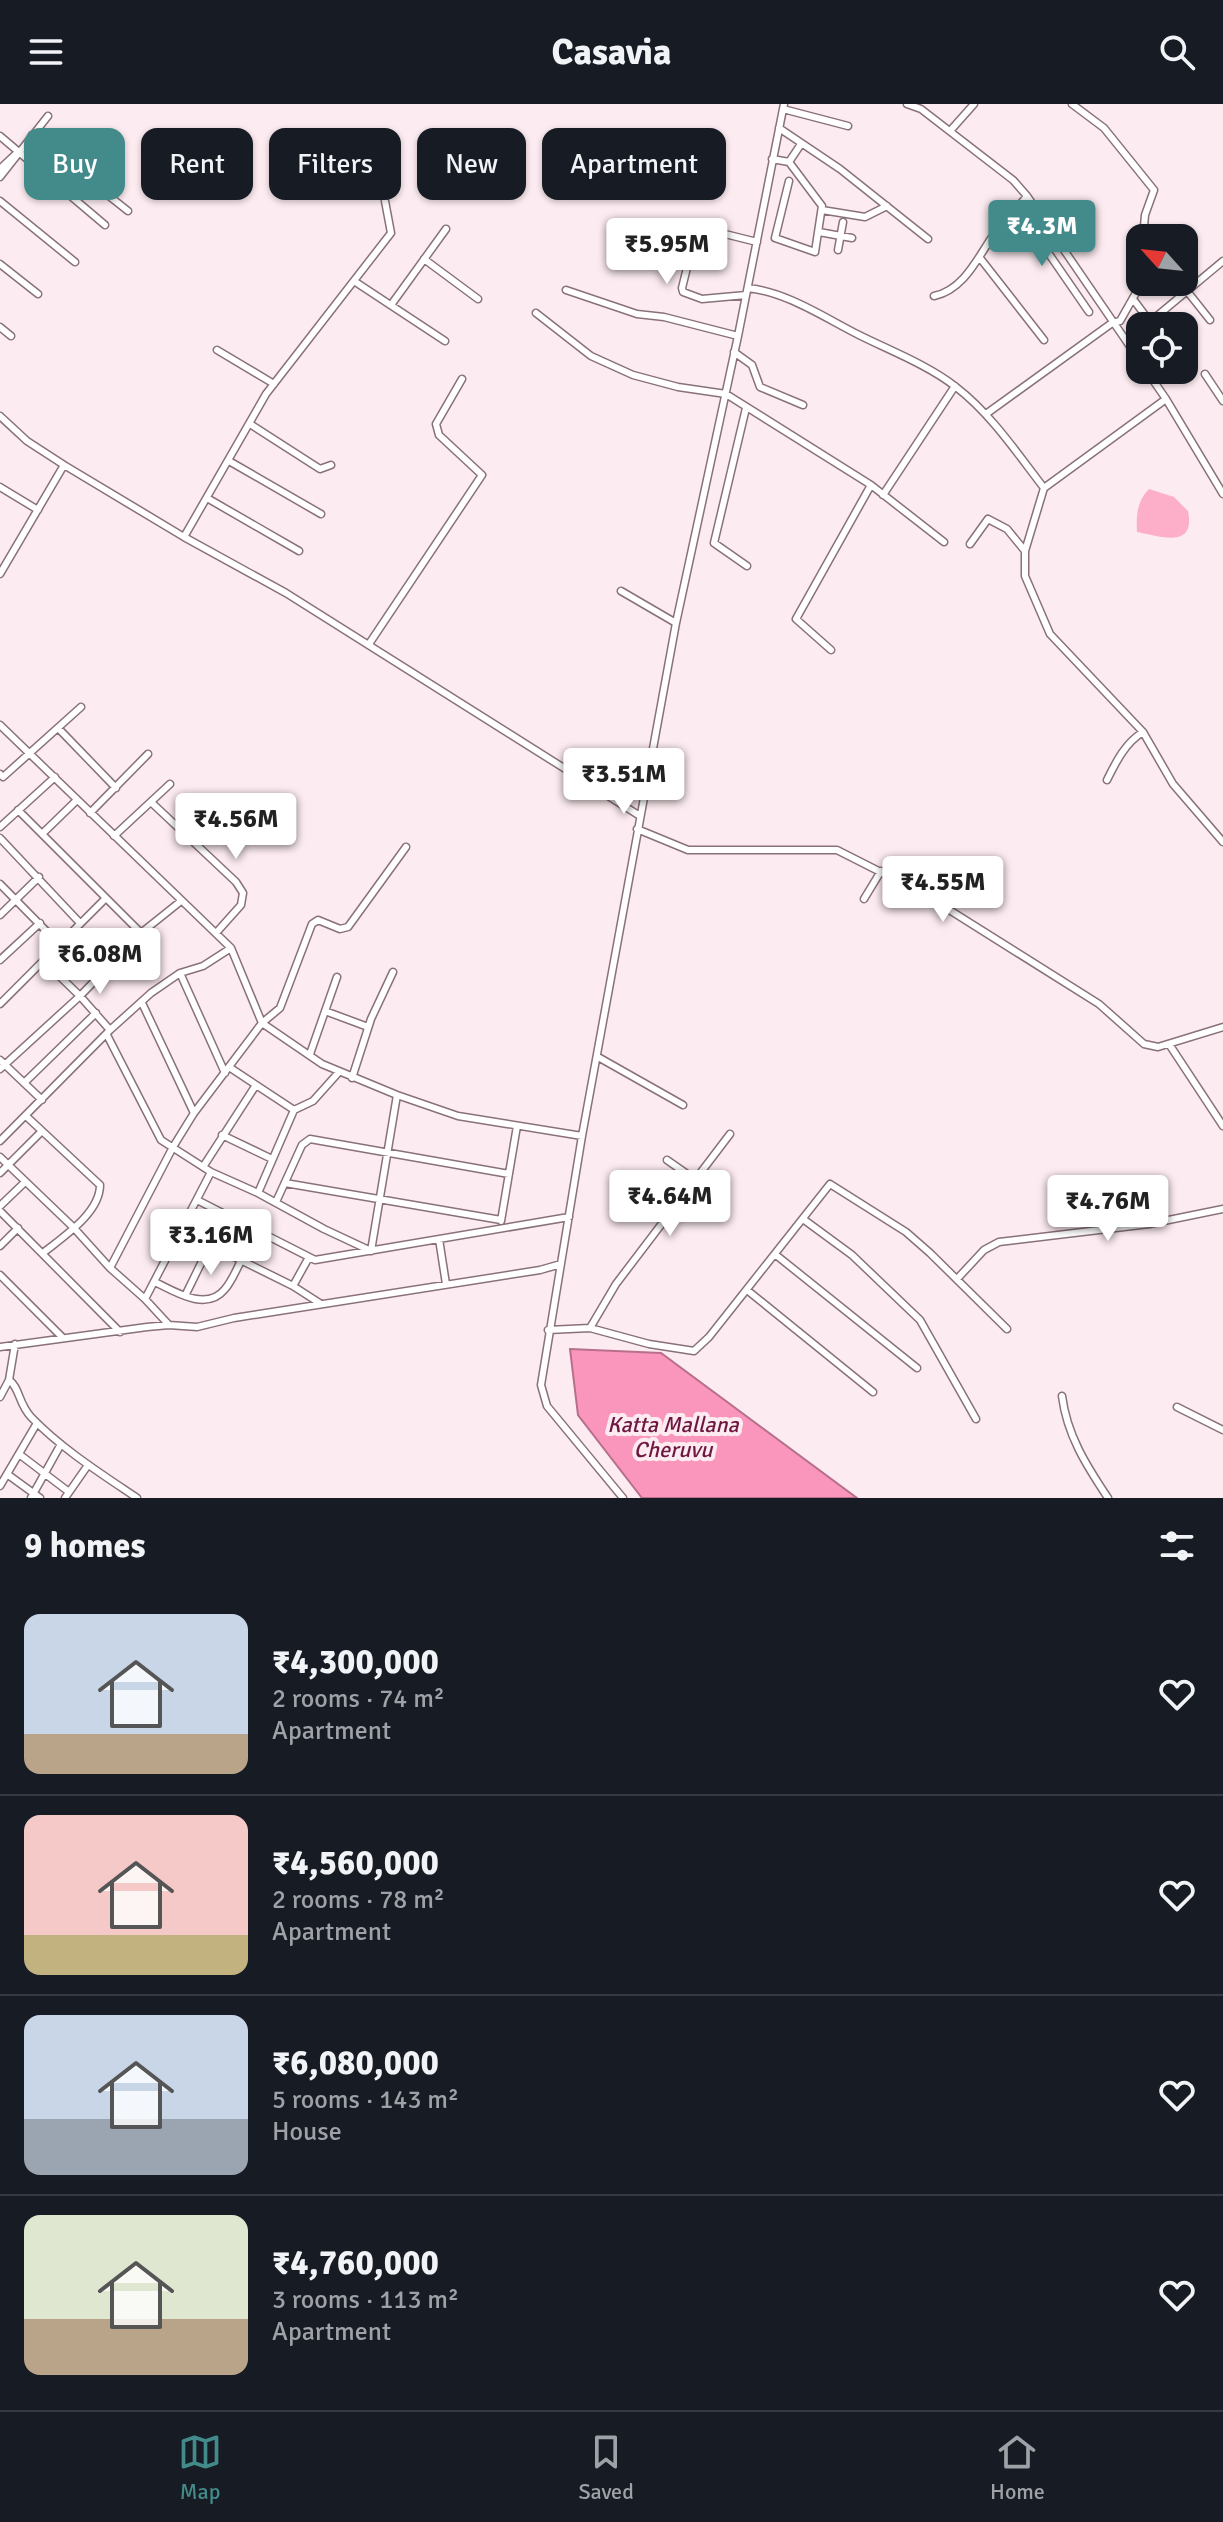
<!DOCTYPE html>
<meta charset="utf-8">
<style>
:root{--surface:#171b24;--page:#242831;--text:#f1f3f6;--muted:#9ea1a6;--line:#363941;--accent:#438b8a}
body{margin:0;font-family:Signika,sans-serif;background:var(--page);color:var(--text);height:100vh;display:flex;flex-direction:column;font-size:30px;white-space:nowrap}
*{box-sizing:border-box;margin:0}
p{font-size:26px;color:var(--muted)}
.icon{flex:none;width:44px;height:44px;fill:none;stroke:currentColor;stroke-width:2;stroke-linecap:round;stroke-linejoin:round}
.map{position:relative;height:1394px;overflow:hidden}
.drawer{display:flex;flex-direction:column;background:var(--surface);flex:1}
.drawer>*{flex:none}
.guide{position:absolute;left:24px;top:24px;width:800px;height:72px;display:flex;gap:16px}
.needle{width:52px;rotate:297deg}
.controls{position:absolute;left:1126px;top:120px;display:grid;gap:16px}
.controls a{display:grid;place-items:center;width:72px;height:72px;border-radius:16px;background:var(--surface);box-shadow:0 2px 6px #0004;font-size:40px}
.price{position:absolute;translate:-50% -68px;padding:0 18px;border-radius:8px;background:#fff;color:#222;font-size:26px;line-height:52px;filter:drop-shadow(0 2px 4px #0008)}
.price::after{content:'';position:absolute;left:50%;top:48px;width:24px;height:18px;margin-left:-12px;background:inherit;clip-path:polygon(0 0,100% 0,50% 100%)}
.price.selected{background:var(--accent);color:#fff}
ul{padding:0;list-style:none}
li{display:flex;align-items:center;gap:24px;height:200px;padding:0 24px}
li+li{border-top:2px solid var(--line)}
li span{display:grid;place-items:center;flex:none;width:224px;height:160px;border-radius:16px;color:#555}
li>.icon{margin-inline-start:auto}
span .icon{width:96px;height:96px;fill:#fffc;stroke-width:1}
li b{font-size:34px}
h2{display:flex;justify-content:space-between;align-items:center;height:96px;padding:0 24px;font-size:34px}
.chip{padding:0 28px;border-radius:16px;background:var(--surface);box-shadow:0 2px 6px #0004;font-size:28px;line-height:72px}
.chip.selected{background:var(--accent);color:#fff}
header{display:flex;justify-content:space-between;align-items:center;height:104px;padding:0 24px;background:var(--surface);font-size:36px;font-weight:700}
.tab-bar{display:flex;justify-content:space-around;align-items:center;height:112px;border-top:2px solid var(--line);background:var(--surface);font-size:22px;color:var(--muted)}
.tab-bar a{display:grid;justify-items:center;gap:4px}
.tab-bar .selected{color:var(--accent)}
.map>svg:first-child{display:block}
.grass{fill:#fdafca}
.water{fill:#fa96bc;stroke:#b86f8b;stroke-width:2}
.lines{fill:none;stroke-linecap:round;stroke-linejoin:round}
.street-casing{stroke:#897179;stroke-width:9}
.street{stroke:#fff;stroke-width:6}
.labels{text-anchor:middle;dominant-baseline:central;stroke-width:8;stroke-linejoin:round;paint-order:stroke}
.water-label{font-size:22px;font-style:italic;fill:#6e1841;stroke:#fcebf0}
</style>
<header><svg class="icon" aria-label="menu" viewBox="0 0 24 24"><path d="M4 6h16M4 12h16M4 18h16"/></svg>Casavia<svg class="icon" aria-label="search" viewBox="0 0 24 24"><circle cx="10" cy="10" r="6"/><path d="M15 15l6 6"/></svg></header>
<div class="map">
<svg width="1223" height="1394" viewBox="0 0 1223 1394">
<rect width="100%" height="100%" fill="#fcebf0"/>
<path class="grass" d="M1149 385 1174 393 1188 407C1196 446 1159 432 1137 428 1136 412 1137 397 1149 385Z"/>
<path class="water" d="M570 1245 661 1249 857 1394H642L578 1311Z"/>
<g class="lines">
<g class="street-casing">
<path id="street" d="M907 0 921 5 1013 76 1027 92 1140 257
M1072 0 1104 24 1154 86 1145 111 1143 134
M783 5 848 22
M779 24 840 65 928 135
M950 27 974 0
M32 31 128 107
M0 32 105 121
M772 55 789 58 822 102 815 148 775 134 789 77
M789 58 801 40
M0 65 18 48
M0 73 48 12
M0 97 75 158
M1018 105 1089 208
M822 106 865 113 887 102
M819 128 852 134
M838 146 843 118
M980 154 1044 236
M424 155 478 195
M0 160 38 190
M354 177 445 237
M748 184C787 188 825 214 859 231 891 247 928 261 956 283 991 310 1017 349 1044 384
M566 186 637 210 664 213 738 232
M1187 187 1210 216
M746 191 702 195 683 188 682 184 697 123 757 138
M934 192C964 186 978 153 994 130 1004 117 1017 105 1027 92
M1133 195 1153 222
M391 201 446 125
M536 209 591 252 633 271 678 283 726 290 871 381 944 438
M1145 222 1223 157
M0 223 11 232
M1127 237 1140 226
M217 246 274 280
M734 248 752 261 760 283 803 301
M1146 266 1166 295 1044 384 1025 447V472L1050 530 1143 628 1173 680 1223 738
M1205 270 1223 297
M1166 295 1223 390
M746 304 714 439 747 462
M986 310 1112 219 1120 217 1137 187 1140 149
M0 312 27 337 64 361 184 433 286 489 640 712
M250 320 320 365 331 361
M229 357 321 410
M0 383 38 406
M883 391 955 282
M207 394 299 447
M184 433 266 290 391 129 385 97
M970 440 988 415 1007 425 1025 447
M0 470 64 361
M621 487 676 519
M369 540 482 371 439 331 436 320 462 275
M831 546 796 515 871 381
M0 621 231 844 262 919 322 960 397 991 458 1012 582 1032
M58 624 116 684
M0 670 3 673 81 603
M1107 676C1116 658 1125 639 1143 628
M152 699 236 778 243 789 241 801 216 829
M18 706 141 829
M90 709 148 650
M0 723 55 673
M637 725 688 746H837L924 790 1099 900 1144 940 1158 943 1223 923
M43 729 77 696
M114 732 170 680
M0 734 80 819
M0 780 60 841
M864 795 881 767
M0 811 39 773
M0 856 40 819
M44 857 80 892 110 926
M180 869 225 969
M142 899 194 1009
M0 900 106 794
M325 907 368 923
M107 931 161 1036 211 1068 258 1089 324 1125 371 1147 397 991
M1169 940 1223 1022
M310 950 337 873
M598 953 683 1001
M0 956 42 996
M229 963 294 1006
M0 965 80 892 141 829 181 797
M352 974 371 915 393 868
M24 979 96 909
M26 1012 100 1081C100 1109 63 1133 43 1149
M222 1031 272 1055
M0 1037 110 926 151 889 180 869 203 862 231 844
M0 1053 73 1123 110 1164 145 1195 169 1221
M667 1056 687 1070 692 1080
M203 1063 256 981
M0 1069 42 1027
M285 1079 501 1116
M258 1089 294 1006 313 997 339 968
M197 1096 315 1156 569 1113
M276 1098 302 1041 310 1035 509 1070
M0 1102 25 1078
M0 1107 120 1228
M803 1115 852 1151 920 1216 976 1315
M501 1117 517 1022
M182 1127 293 1182 321 1200
M439 1135 446 1180
M0 1142 18 1124
M776 1151 917 1264
M110 1164 173 1043 194 1009 262 919 280 904 312 820 318 816 340 825 348 823 406 743
M0 1171 63 1234
M957 1175 984 1146 999 1138 1149 1120 1223 1105
M155 1178C175 1188 207 1208 225 1185 232 1177 236 1166 241 1157
M293 1182 308 1155
M747 1186 873 1288
M185 1192 210 1141
M145 1195 211 1068
M590 1224 616 1180 730 1030
M548 1226 590 1224 649 1240 694 1247 709 1233 830 1080 906 1128 930 1149 1007 1225
M0 1243 147 1223 169 1221 197 1223 234 1214 540 1166 561 1160
M9 1276C20 1284 18 1299 31 1313 62 1345 100 1369 137 1394
M1062 1292C1067 1331 1086 1361 1108 1394
M0 1293 9 1276 15 1240
M1177 1303 1223 1326
M19 1350 69 1388
M7 1370 40 1394
M0 1382 37 1319
M31 1394 61 1340
M65 1394 88 1361
M623 1394 547 1302 541 1281 582 1032 676 519 738 232 784 0"/>
</g>
<use href="#street" class="street"/>
</g>
<g class="labels">
<g class="water-label">
<text x="673" y="1320">Katta Mallana<tspan x="673" dy="25">Cheruvu</tspan></text>
</g>
</g>
</svg>
<div class="controls">
<a><svg class="needle" viewBox="-14 -14 28 28"><path d="M0-13l5 13h-10z" fill="#e53935"/><path d="M0 13l5-13h-10z" fill="#9ea1a6"/></svg></a>
<a><svg class="icon" aria-label="locate" viewBox="0 0 24 24"><circle cx="12" cy="12" r="6"/><path d="M12 2v4M12 18v4M2 12h4M18 12h4"/></svg></a>
</div>
<b class="price selected" style="left:1042px;top:164px">₹4.3M</b>
<b class="price" style="left:667px;top:182px">₹5.95M</b>
<b class="price" style="left:624px;top:712px">₹3.51M</b>
<b class="price" style="left:236px;top:757px">₹4.56M</b>
<b class="price" style="left:943px;top:820px">₹4.55M</b>
<b class="price" style="left:100px;top:892px">₹6.08M</b>
<b class="price" style="left:670px;top:1134px">₹4.64M</b>
<b class="price" style="left:1108px;top:1139px">₹4.76M</b>
<b class="price" style="left:211px;top:1173px">₹3.16M</b>
<div class="guide">
<a class="chip selected">Buy</a>
<a class="chip">Rent</a>
<a class="chip">Filters</a>
<a class="chip">New</a>
<a class="chip">Apartment</a>
</div>
</div>
<section class="drawer">
<h2>9 homes<svg class="icon" aria-label="filters" viewBox="0 0 24 24"><path d="M4 7h16M4 17h16"/><circle cx="9" cy="7" r="2"/><circle cx="15" cy="17" r="2"/></svg></h2>
<ul>
<li><span style="background:linear-gradient(#c9d6e8 75%,#b9a48a 0)"><svg class="icon" aria-label="home" viewBox="0 0 24 24"><path d="M3 11l9-7 9 7M6 9v11h12V9"/></svg></span><div><b>₹4,300,000</b><p>2 rooms · 74 m²</p><p>Apartment</p></div><svg class="icon" aria-label="heart" viewBox="0 0 24 24"><path d="M12 20l-8-8c-3-5 5-10 8-4 3-6 11-1 8 4z"/></svg></li>
<li><span style="background:linear-gradient(#f6c9c9 75%,#c2b280 0)"><svg class="icon" aria-label="home" viewBox="0 0 24 24"><path d="M3 11l9-7 9 7M6 9v11h12V9"/></svg></span><div><b>₹4,560,000</b><p>2 rooms · 78 m²</p><p>Apartment</p></div><svg class="icon" aria-label="heart" viewBox="0 0 24 24"><path d="M12 20l-8-8c-3-5 5-10 8-4 3-6 11-1 8 4z"/></svg></li>
<li><span style="background:linear-gradient(#c9d6e8 65%,#9aa5b1 0)"><svg class="icon" aria-label="home" viewBox="0 0 24 24"><path d="M3 11l9-7 9 7M6 9v11h12V9"/></svg></span><div><b>₹6,080,000</b><p>5 rooms · 143 m²</p><p>House</p></div><svg class="icon" aria-label="heart" viewBox="0 0 24 24"><path d="M12 20l-8-8c-3-5 5-10 8-4 3-6 11-1 8 4z"/></svg></li>
<li><span style="background:linear-gradient(#dfe7d0 65%,#b9a48a 0)"><svg class="icon" aria-label="home" viewBox="0 0 24 24"><path d="M3 11l9-7 9 7M6 9v11h12V9"/></svg></span><div><b>₹4,760,000</b><p>3 rooms · 113 m²</p><p>Apartment</p></div><svg class="icon" aria-label="heart" viewBox="0 0 24 24"><path d="M12 20l-8-8c-3-5 5-10 8-4 3-6 11-1 8 4z"/></svg></li>
</ul>
</section>
<nav class="tab-bar">
<a class="selected"><svg class="icon" aria-label="map" viewBox="0 0 24 24"><path d="M3 6l6-2 6 2 6-2v14l-6 2-6-2-6 2zM9 4v14M15 6v14"/></svg>Map</a>
<a><svg class="icon" aria-label="saved" viewBox="0 0 24 24"><path d="M7 4h10v16l-5-4-5 4z"/></svg>Saved</a>
<a><svg class="icon" aria-label="home" viewBox="0 0 24 24"><path d="M3 11l9-7 9 7M6 9v11h12V9"/></svg>Home</a>
</nav>
